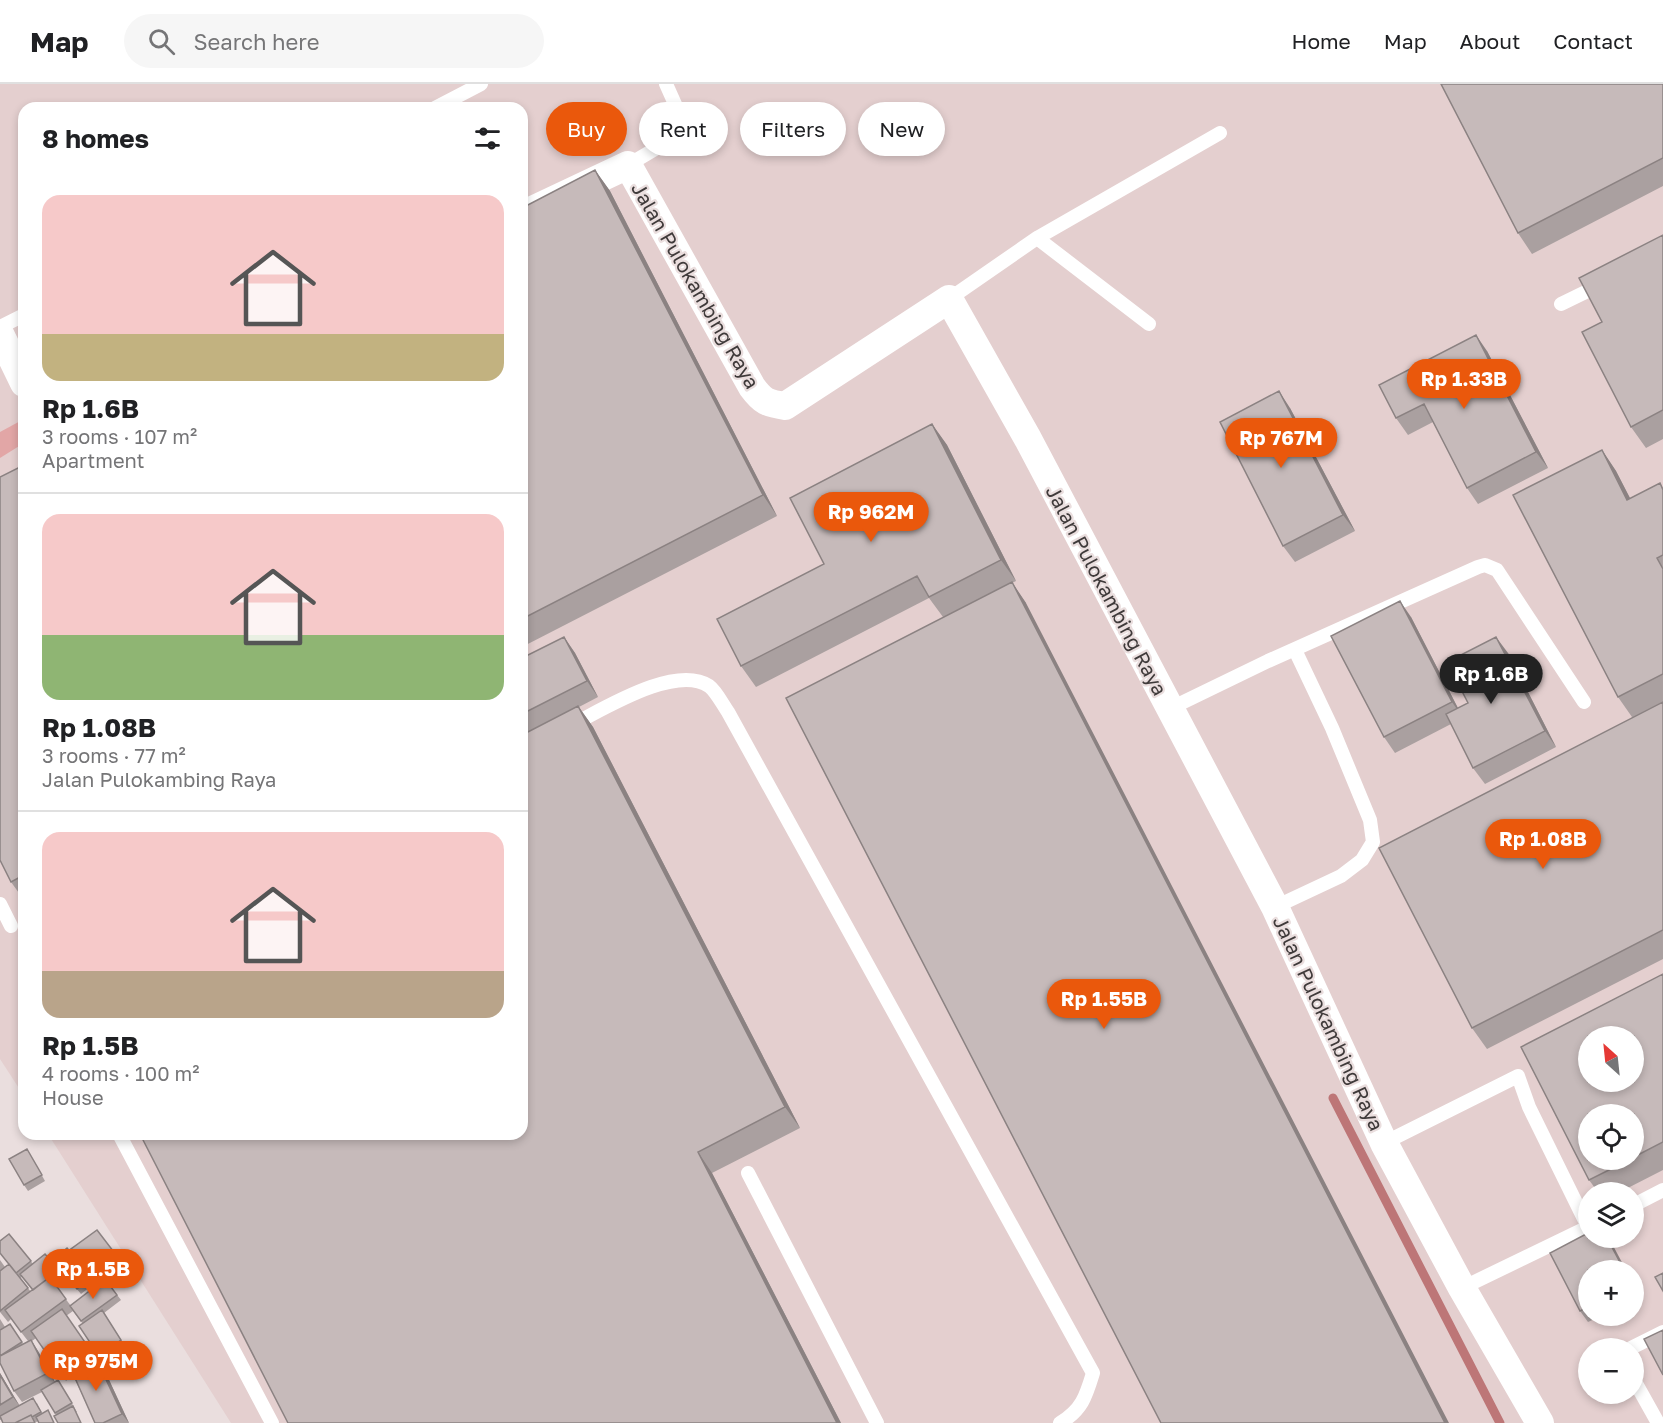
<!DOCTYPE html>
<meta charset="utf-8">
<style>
:root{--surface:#fff;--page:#f6f6f6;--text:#202124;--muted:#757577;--line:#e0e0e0;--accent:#ea580c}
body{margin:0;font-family:"Golos Text",sans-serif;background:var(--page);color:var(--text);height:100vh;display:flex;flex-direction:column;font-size:22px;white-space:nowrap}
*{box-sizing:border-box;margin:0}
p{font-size:20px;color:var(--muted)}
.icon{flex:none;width:33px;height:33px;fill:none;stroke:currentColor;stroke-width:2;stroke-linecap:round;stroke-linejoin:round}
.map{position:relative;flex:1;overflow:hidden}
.drawer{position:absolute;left:18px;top:18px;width:510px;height:1038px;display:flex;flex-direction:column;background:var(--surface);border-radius:18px;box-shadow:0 3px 9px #0003}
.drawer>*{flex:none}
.top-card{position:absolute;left:546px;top:18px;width:570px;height:54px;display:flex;gap:12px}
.needle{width:39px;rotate:333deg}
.controls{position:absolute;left:1578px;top:942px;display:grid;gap:12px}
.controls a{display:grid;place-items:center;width:66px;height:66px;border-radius:50%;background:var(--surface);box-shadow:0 3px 9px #0003;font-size:30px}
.price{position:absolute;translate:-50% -51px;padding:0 14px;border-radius:21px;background:var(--accent);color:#fff;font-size:20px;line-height:39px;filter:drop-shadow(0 2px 3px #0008)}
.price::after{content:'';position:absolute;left:50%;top:36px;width:18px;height:14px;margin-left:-9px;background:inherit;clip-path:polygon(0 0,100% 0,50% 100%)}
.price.on{background:#222;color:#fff}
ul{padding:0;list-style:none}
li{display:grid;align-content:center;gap:12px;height:318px;padding:0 24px}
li+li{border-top:2px solid var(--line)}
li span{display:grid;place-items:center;height:186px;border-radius:18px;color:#555}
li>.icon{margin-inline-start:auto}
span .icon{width:108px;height:108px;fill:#fffc;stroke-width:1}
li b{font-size:26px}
h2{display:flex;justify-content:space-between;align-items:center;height:72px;padding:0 24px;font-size:26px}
.pill{padding:0 21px;border-radius:27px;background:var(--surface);box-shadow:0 3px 9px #0003;font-size:21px;line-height:54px}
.pill.on{background:var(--accent);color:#fff}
header{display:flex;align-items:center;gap:36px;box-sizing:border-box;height:84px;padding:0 30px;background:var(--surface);border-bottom:2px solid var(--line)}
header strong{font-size:28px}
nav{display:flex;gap:33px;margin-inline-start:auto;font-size:21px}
.search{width:420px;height:54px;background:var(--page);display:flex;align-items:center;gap:15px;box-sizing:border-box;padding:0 21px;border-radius:33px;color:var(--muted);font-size:22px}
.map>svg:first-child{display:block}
.built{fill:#e4cfcf;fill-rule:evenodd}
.green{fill:#e2a6a6}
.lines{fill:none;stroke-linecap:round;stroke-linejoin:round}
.stream{stroke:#bd7677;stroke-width:9}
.lane{stroke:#fff;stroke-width:14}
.street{stroke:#fff;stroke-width:28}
.wall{fill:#aaa0a0;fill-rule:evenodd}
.shaded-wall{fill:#8b8282}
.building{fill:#c6baba;stroke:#8b8282;stroke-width:1.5;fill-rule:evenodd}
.labels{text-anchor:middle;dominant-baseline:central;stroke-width:4.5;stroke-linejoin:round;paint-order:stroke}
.street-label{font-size:20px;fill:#3f3a3a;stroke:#eadede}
</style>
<header>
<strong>Map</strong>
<div class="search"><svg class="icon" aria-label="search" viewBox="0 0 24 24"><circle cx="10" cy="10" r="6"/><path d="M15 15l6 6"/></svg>Search here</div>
<nav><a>Home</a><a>Map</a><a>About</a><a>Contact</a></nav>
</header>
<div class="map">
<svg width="1663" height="1339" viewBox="0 0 1663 1339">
<rect width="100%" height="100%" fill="#eadede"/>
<path class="built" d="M0 0H1663V1339H231L48 1050H522V24H24V1012L0 975ZM1588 952H1634V998H1588ZM1588 1030H1634V1076H1588ZM1588 1108H1634V1154H1588ZM1588 1186H1634V1232H1588ZM1588 1264H1634V1310H1588Z"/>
<path class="green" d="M24 335V359L0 374V348Z"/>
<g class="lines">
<path class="stream" d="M1333 1014 1500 1339"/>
<path class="lane" d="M435 24 481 0
M628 81 672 55 681 42 679 29 666 0
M1037 154 1220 49
M949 215 1037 154 1149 240
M1561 220 1602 200
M0 243 24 231
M1169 625 1268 577 1478 483 1485 481 1497 486 1584 618
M572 641C604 625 675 580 709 602 716 607 723 621 728 628L1093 1289C1086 1312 1082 1326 1060 1339
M0 820 11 842
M1275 823 1341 792 1362 776 1373 758 1370 736 1332 644 1295 566
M119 1050 272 1339
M1384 1059 1518 992 1529 1023 1588 1143
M748 1089 877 1339
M1634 1121 1663 1106
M1462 1204 1588 1143
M1631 1264 1663 1248
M1634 1296 1658 1339"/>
<path class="street" d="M522 131 628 81 752 303C763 318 767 319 785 322L949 215 1028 355 1275 823 1384 1059 1462 1204 1540 1339
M0 250 24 299"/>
</g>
<path class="wall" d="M1663 0V102L1532 170 1518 149Z
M595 86 610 107 777 432 522 563V124Z
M1663 151V355L1646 364 1631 343 1602 238Z
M1487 267 1548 384 1478 420 1467 404 1433 338 1408 351 1396 334Z
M1290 324 1355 447 1295 478 1283 462Z
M932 340 947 361 1016 497 1012 499 1026 519 943 533 929 514 756 603 741 582 824 480Z
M1602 366 1616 387 1630 415 1660 399 1663 404V875L1487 965 1472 944 1632 633 1618 613Z
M24 381V816L11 798Z
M1411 533 1458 624 1468 619 1508 569 1556 663 1485 700 1473 684 1451 640 1395 669 1384 653Z
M564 553 575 569 598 613 579 623 593 643 800 1044 712 1089 841 1339H288L522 1050V574Z
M1663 890V1086L1620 1108H1598L1589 1096 1521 963ZM1588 952H1634V998H1588ZM1588 1030H1634V1076H1588Z
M27 1065 45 1097 28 1107 24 1101Z
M97 1146 120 1177 95 1197 71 1165Z
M9 1150 33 1180 60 1188 64 1194 55 1201 71 1222 105 1195 121 1216 104 1229 125 1262 103 1277 79 1242 83 1240 73 1227 66 1232 104 1285 129 1339H95L73 1291 66 1297 36 1254 32 1257 38 1267 55 1298 58 1296 77 1328 56 1331 42 1308 22 1318 14 1307 0 1279V1235L5 1243 10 1240 23 1260 28 1257 11 1235 8 1238 0 1228V1176L5 1183 17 1191 0 1169V1157ZM22 1193 32 1206 31 1208 20 1194Z
M53 1176 91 1193 95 1199 81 1210Z
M1588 1186V1232H1601L1588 1238 1580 1227Z
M1634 1201 1639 1212 1634 1215Z
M0 1289 19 1321 37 1319 42 1329 52 1332 36 1338 2 1335 0 1336Z"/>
<path class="shaded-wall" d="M595 86 610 107 777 432 763 411Z
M1476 251 1487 267 1548 384 1536 368Z
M1279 307 1290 324 1355 447 1343 431Z
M932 340 947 361 1016 497 1001 476Z
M1602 366 1616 387 1642 437 1627 416Z
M1012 498 1026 519 1449 1339H1445Z
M1400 517 1411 533 1463 634 1452 618Z
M564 553 575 569 598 613 587 597Z
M1496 553 1508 569 1556 663 1545 647Z
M578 622 593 643 800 1044 785 1023Z
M698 1068 712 1089 841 1339H837Z
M1607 1154H1609L1626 1186H1624Z
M31 1256 38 1267 56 1300 48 1289Z
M96 1274 104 1285 129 1339 122 1330Z
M0 1289 21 1324 13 1313 0 1291Z"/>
<path class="building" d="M1441 0H1663V74L1518 149Z
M595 86 763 411 522 535V124Z
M1663 151V326L1631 343 1582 248 1602 238 1579 194Z
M1476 251 1536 368 1467 404 1424 320 1396 334 1379 301Z
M1279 307 1343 431 1283 462 1220 338Z
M932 340 1001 476 929 513 917 492 741 582 717 535 824 480 790 414Z
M1602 366 1627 416 1660 399 1663 406V471L1657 474 1663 485V590L1618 613 1513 411Z
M24 381V791L11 798 0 776V393Z
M1012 498 1445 1339H1161L786 614Z
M1400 517 1452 618 1384 653 1331 552Z
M564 553 587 597 522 630V574Z
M1496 553 1545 647 1473 684 1446 630 1468 619 1447 578Z
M1663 618V846L1472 944 1379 764Z
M578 622 785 1023 698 1068 837 1339H288L140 1050H522V651Z
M1663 890V1058L1634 1073V1030H1588V1076H1629L1589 1096 1521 963ZM1588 952H1634V998H1588Z
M27 1065 42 1091 24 1101 9 1075Z
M97 1146 117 1172 91 1191 71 1165Z
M1588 1149V1154H1607L1624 1186H1588V1223L1580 1227 1550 1169Z
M9 1150 31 1177 16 1189 0 1169V1157Z
M67 1164 91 1193 77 1205 53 1176Z
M45 1170 60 1188 51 1195 50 1193 33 1206 20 1190Z
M9 1180 28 1204 0 1227V1187Z
M1663 1189V1207L1655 1193Z
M50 1193 66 1215 21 1248 5 1226Z
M105 1195 117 1211 81 1237 70 1222Z
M62 1225 89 1264 58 1286 31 1247Z
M102 1226 121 1256 99 1272 79 1242Z
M10 1240 22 1258 0 1272V1246Z
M1663 1246V1291L1644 1255Z
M31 1256 48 1289 14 1307 0 1279V1272Z
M96 1274 122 1330 103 1339H95L71 1285Z
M0 1291 13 1313 0 1321Z
M58 1296 72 1319 55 1329 41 1306Z
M33 1314 41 1328 32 1333 31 1331 15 1339H3L0 1332Z
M73 1322 81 1339H58L54 1332Z
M48 1326 54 1339H39L36 1333Z
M31 1331 35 1339H15Z"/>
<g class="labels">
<g class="street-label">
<text transform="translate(696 201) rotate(60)">Jalan Pulokambing Raya</text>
<text transform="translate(1107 506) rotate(62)">Jalan Pulokambing Raya</text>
<text transform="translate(1329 939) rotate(65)">Jalan Pulokambing Raya</text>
</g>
</g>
</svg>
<div class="controls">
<a><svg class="needle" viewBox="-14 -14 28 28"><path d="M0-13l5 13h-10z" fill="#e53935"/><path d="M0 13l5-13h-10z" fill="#757577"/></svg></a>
<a><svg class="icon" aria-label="locate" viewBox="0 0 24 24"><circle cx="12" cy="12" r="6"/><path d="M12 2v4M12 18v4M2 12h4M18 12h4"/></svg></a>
<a><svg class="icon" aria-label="layers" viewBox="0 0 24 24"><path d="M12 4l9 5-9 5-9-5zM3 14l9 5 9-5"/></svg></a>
<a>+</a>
<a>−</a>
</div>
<b class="price" style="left:1464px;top:326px">Rp 1.33B</b>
<b class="price" style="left:1281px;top:385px">Rp 767M</b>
<b class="price" style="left:871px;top:459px">Rp 962M</b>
<b class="price on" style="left:1491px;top:621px">Rp 1.6B</b>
<b class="price" style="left:1543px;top:786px">Rp 1.08B</b>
<b class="price" style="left:1104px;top:946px">Rp 1.55B</b>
<b class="price" style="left:93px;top:1216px">Rp 1.5B</b>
<b class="price" style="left:96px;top:1308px">Rp 975M</b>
<div class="top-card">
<a class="pill on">Buy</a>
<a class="pill">Rent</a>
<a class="pill">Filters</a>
<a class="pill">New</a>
</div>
<section class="drawer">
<h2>8 homes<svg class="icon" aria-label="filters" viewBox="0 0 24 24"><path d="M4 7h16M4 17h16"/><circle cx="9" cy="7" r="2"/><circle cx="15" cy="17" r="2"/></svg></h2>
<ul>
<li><span style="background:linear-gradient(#f6c9c9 75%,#c2b280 0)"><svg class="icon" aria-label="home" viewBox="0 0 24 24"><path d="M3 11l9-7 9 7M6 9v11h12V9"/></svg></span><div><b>Rp 1.6B</b><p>3 rooms · 107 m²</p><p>Apartment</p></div></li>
<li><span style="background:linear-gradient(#f6c9c9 65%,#8fb573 0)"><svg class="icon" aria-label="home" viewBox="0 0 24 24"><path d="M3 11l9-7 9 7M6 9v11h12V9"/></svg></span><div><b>Rp 1.08B</b><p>3 rooms · 77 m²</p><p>Jalan Pulokambing Raya</p></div></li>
<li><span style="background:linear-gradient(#f6c9c9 75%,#b9a48a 0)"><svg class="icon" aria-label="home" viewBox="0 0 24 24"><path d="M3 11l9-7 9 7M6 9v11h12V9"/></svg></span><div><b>Rp 1.5B</b><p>4 rooms · 100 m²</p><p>House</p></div></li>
</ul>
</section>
</div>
